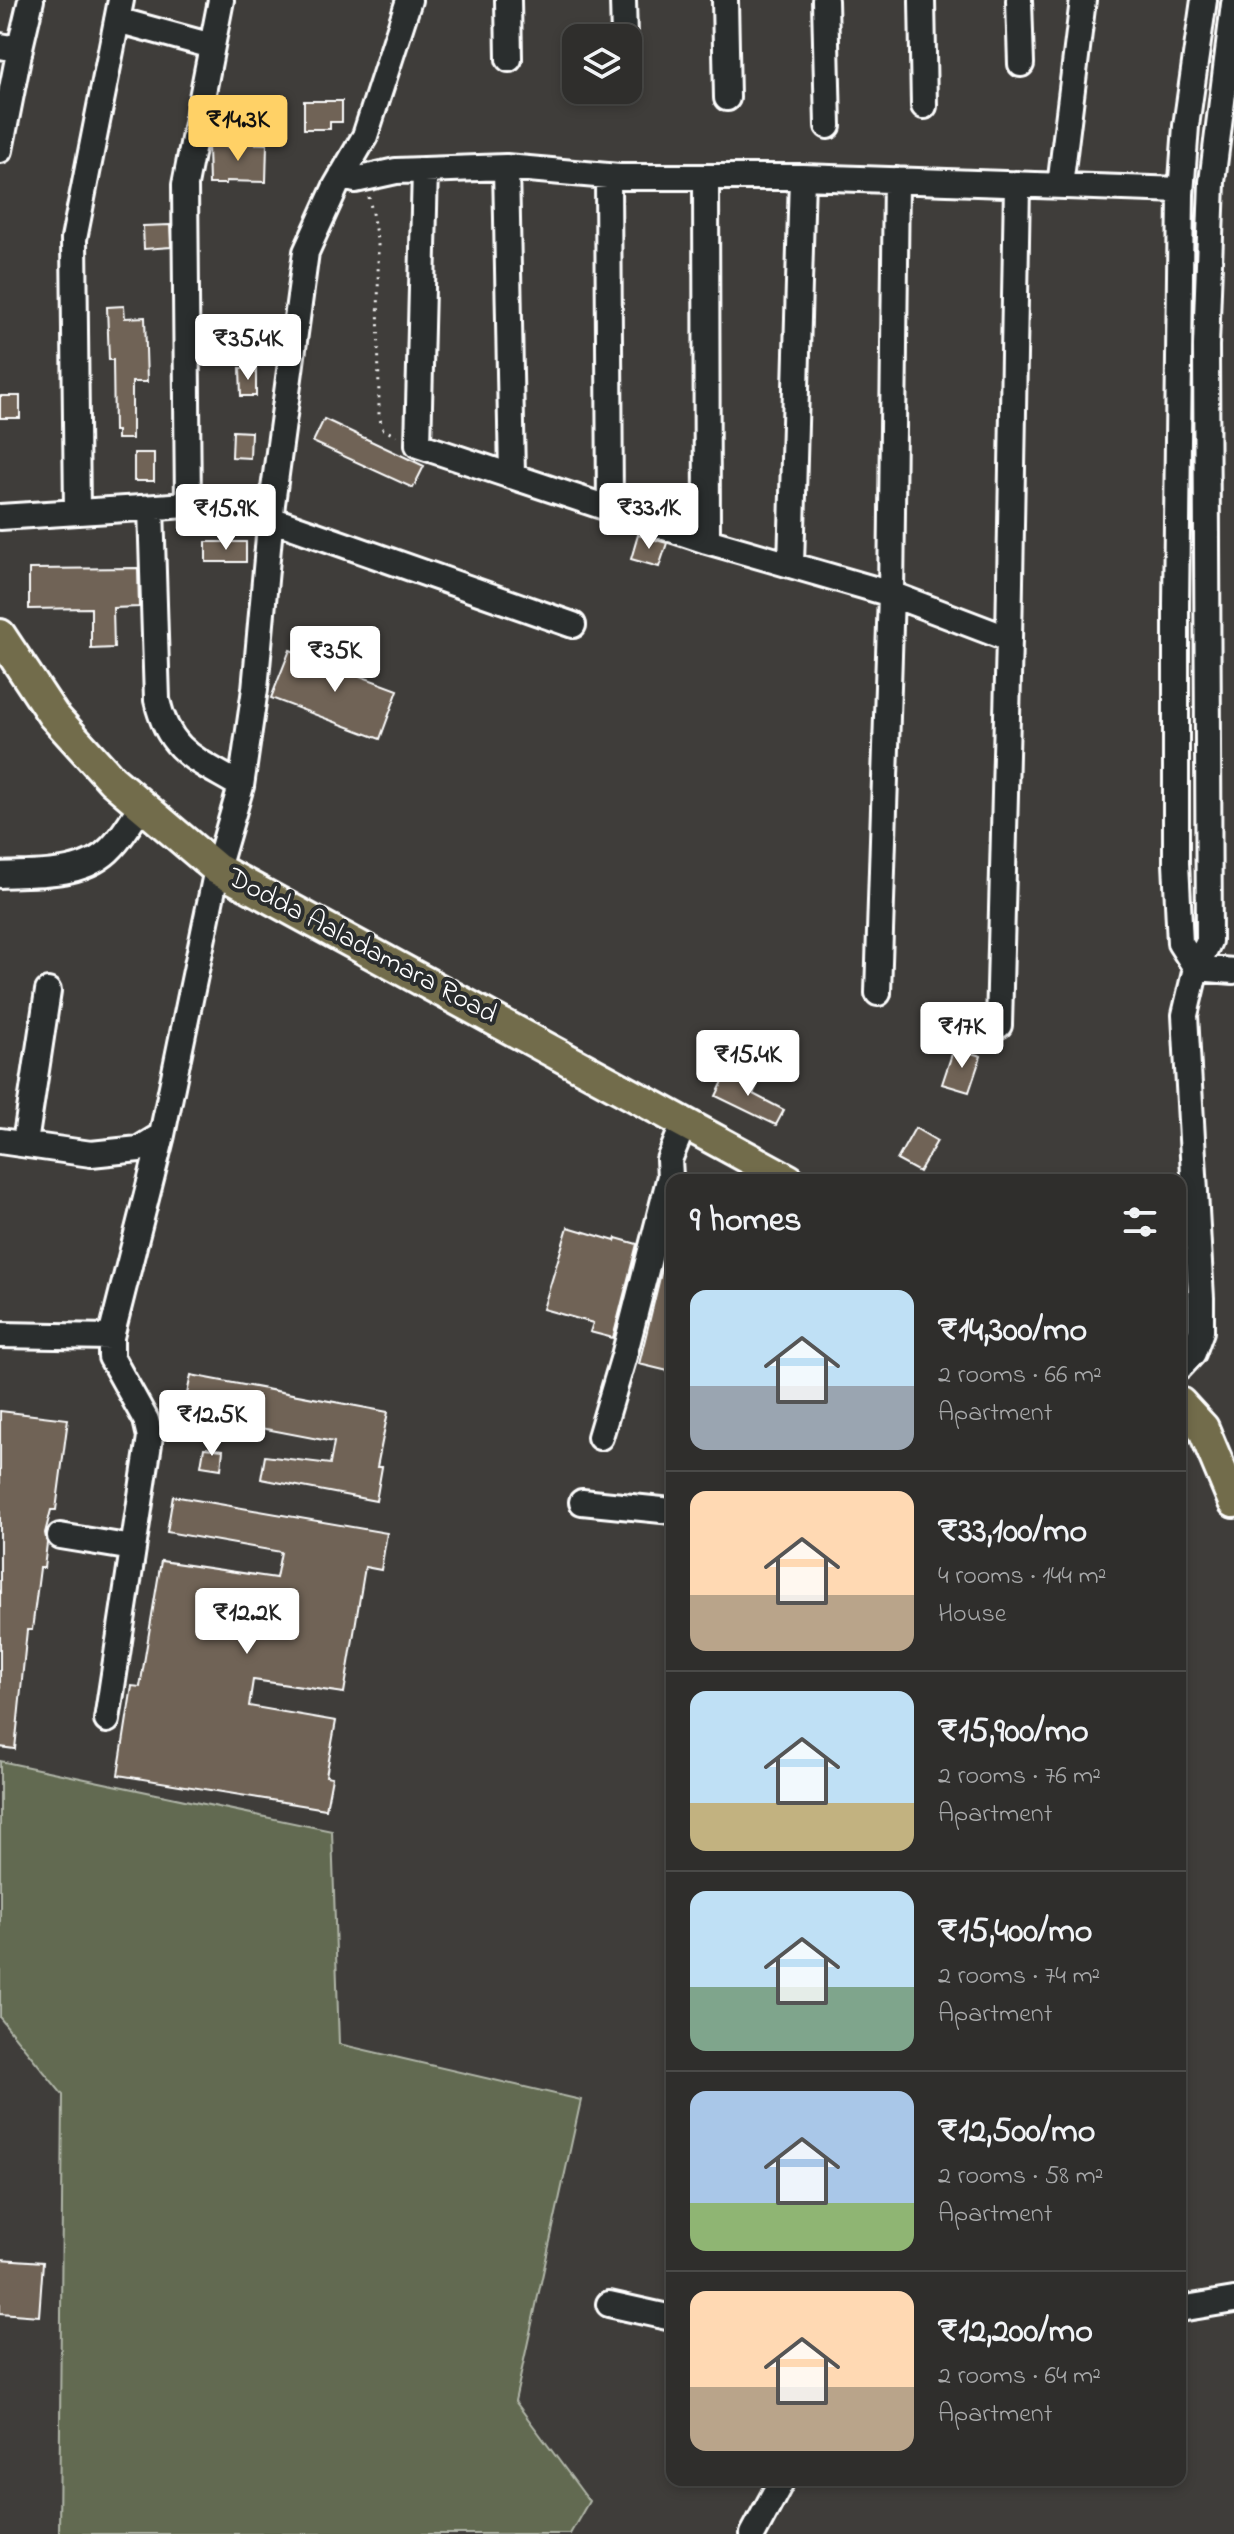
<!DOCTYPE html>
<meta charset="utf-8">
<style>
:root{--surface:#2f2e2c;--page:#3b3a38;--text:#f1f3f6;--muted:#a7a8a9;--line:#4a4a48;--accent:#ffd166}
body{margin:0;font-family:"Indie Flower",sans-serif;background:var(--page);color:var(--text);height:100vh;display:flex;flex-direction:column;font-size:30px;white-space:nowrap}
*{box-sizing:border-box;margin:0}
p{font-size:26px;color:var(--muted)}
.icon{flex:none;width:44px;height:44px;fill:none;stroke:currentColor;stroke-width:2;stroke-linecap:round;stroke-linejoin:round}
.map{position:relative;flex:1;overflow:hidden}
.panel{position:absolute;left:666px;top:1174px;width:520px;height:1312px;display:flex;flex-direction:column;background:var(--surface);border-radius:16px;box-shadow:0 4px 12px #0003,0 0 0 2px var(--line)}
.panel>*{flex:none}
.buttons{position:absolute;left:562px;top:24px;display:grid;gap:16px}
.buttons a{display:grid;place-items:center;width:80px;height:80px;border-radius:16px;background:var(--surface);box-shadow:0 4px 12px #0003,0 0 0 2px var(--line);font-size:40px}
.price{position:absolute;translate:-50% -68px;padding:0 18px;border-radius:8px;background:#fff;color:#222;font-size:26px;line-height:52px;filter:drop-shadow(0 2px 4px #0008)}
.price::after{content:'';position:absolute;left:50%;top:48px;width:24px;height:18px;margin-left:-12px;background:inherit;clip-path:polygon(0 0,100% 0,50% 100%)}
.price.active{background:var(--accent);color:#111}
ul{padding:0;list-style:none}
li{display:flex;align-items:center;gap:24px;height:200px;padding:0 24px}
li+li{border-top:2px solid var(--line)}
li span{display:grid;place-items:center;flex:none;width:224px;height:160px;border-radius:16px;color:#555}
li>.icon{margin-inline-start:auto}
span .icon{width:96px;height:96px;fill:#fffc;stroke-width:1}
li b{font-size:34px}
h2{display:flex;justify-content:space-between;align-items:center;height:96px;padding:0 24px;font-size:34px}
.map>svg:first-child{display:block}
.green{fill:#626b51;stroke:#b0b5a8;stroke-width:2}
.building{fill:#6f6356;stroke:#fff;stroke-width:2}
.lines{fill:none;stroke-linecap:round;stroke-linejoin:round}
.minor-casing{stroke:#fff;stroke-width:30}
.major-casing{stroke:#fff;stroke-width:36}
.path{stroke:#fff;stroke-width:3;stroke-dasharray:2 6;stroke-linecap:butt}
.minor{stroke:#2a2d2e;stroke-width:24}
.major{stroke:#726c4b;stroke-width:30}
.labels{text-anchor:middle;dominant-baseline:central;stroke-width:8;stroke-linejoin:round;paint-order:stroke}
.street-label{font-size:28px;fill:#fff;stroke:#2a2d2e}
</style>
<div class="map">
<svg width="1234" height="2534" viewBox="0 0 1234 2534">
<rect width="100%" height="100%" fill="#3f3d3a"/>
<filter id="ink" filterUnits="userSpaceOnUse"><feTurbulence type="fractalNoise" baseFrequency=".0125" numOctaves="2"/><feDisplacementMap in="SourceGraphic" scale="16" xChannelSelector="R" yChannelSelector="G"/><feConvolveMatrix kernelMatrix="1 2 1 2 8 2 1 2 1" color-interpolation-filters="sRGB"/></filter>
<g filter="url(#ink)">
<path class="green" d="M0 1761 332 1831 339 2044 581 2100 515 2401 589 2501 570 2534H59L63 2095 0 2018Z"/>
<path class="building" d="M304 101H342V122H330V129H304Z
M232 143 267 144 266 182 226 181V184H209L208 145 232 147Z
M170 225 171 247 144 249 143 226Z
M124 306 125 318 145 317 147 382H132V439H117V431H114L113 360H109L107 307Z
M240 368H256V396H241Z
M0 396H20V418H0Z
M324 419 424 466 413 488 313 442Z
M233 431 251 432 250 458 232 457Z
M134 453H154V481H134Z
M638 535 667 543 659 567 631 559Z
M206 542H246V562H206Z
M138 568 139 607 113 608 114 648 91 649V608L29 609V569Z
M290 650 398 690 380 739 271 698Z
M954 1048 981 1056 969 1092 942 1084Z
M728 1071 757 1085 753 1094 784 1110 776 1125 716 1096Z
M915 1128 937 1141 919 1172 897 1160Z
M568 1227 615 1241 616 1238 637 1244 613 1338 590 1332 593 1323 543 1309Z
M662 1269 672 1271V1372L639 1364Z
M191 1375 388 1412 377 1467H382L376 1501 261 1479 265 1456 330 1464 334 1442 183 1413Z
M0 1411 68 1419 56 1510H51L45 1533 47 1543 44 1568H40L32 1630H27L15 1749 0 1747Z
M204 1448 223 1450 221 1469 201 1466Z
M173 1496 387 1533 381 1570 365 1567 344 1693 253 1680 249 1706 336 1721 326 1776 332 1777 326 1809 118 1775 132 1686 140 1687 161 1561 276 1578 281 1552 167 1532Z
M0 2259 43 2262 39 2316 0 2313Z"/>
<g class="lines">
<g class="minor-casing">
<path id="minor" d="M508 0 509 59
M623 0 624 38
M725 0 727 98
M825 0 828 126
M922 0 924 106
M1019 0 1021 64
M117 20 212 46
M0 46 11 48 21 43 31 0
M0 150 21 43
M506 167 512 475
M425 170 418 445 707 541 891 594 1009 639
M342 175 355 180 396 171 506 167 619 177H802L1181 190
M608 177 610 508
M706 177 707 541
M1060 186 1083 0
M188 505 185 185 221 0
M151 508 157 700C169 753 198 760 241 786
M77 511 74 239 121 0
M0 517 188 505 272 504
M271 519 573 625
M791 565 802 177
M0 875C37 873 85 877 112 847 123 836 132 820 141 806
M1196 968 1180 943 1176 863V605L1181 194 1186 126 1204 0
M1196 968 1234 971
M878 993 891 594 896 180
M999 1025 1009 639 1017 184
M0 1141 91 1154 139 1149 162 1135
M25 1143 48 991
M0 1335 111 1337
M1180 1367 1193 1353 1201 1331V1298L1185 1015 1196 968 1209 941 1206 346 1212 182 1234 4
M600 1437 624 1356 670 1176 669 1160 685 1121
M582 1502 672 1511
M60 1536 133 1548
M107 1720 150 1437 146 1420 111 1357V1337L162 1135 217 869 241 786 255 689 272 504 306 252 336 186 365 136 409 0
M609 2304 672 2318
M1180 2309 1234 2300
M753 2534 782 2480"/>
</g>
<g class="major-casing">
<path id="major" d="M0 635 53 715 112 780 217 869 789 1180
M1180 1403 1203 1428 1234 1502"/>
</g>
<path class="path" d="M369 197 378 245 379 416 383 429 396 436"/>
<use href="#minor" class="minor"/>
<use href="#major" class="major"/>
</g>
</g>
<g class="labels">
<g class="street-label">
<text transform="translate(362 947) rotate(28)">Dodda Aaladamara Road</text>
</g>
</g>
</svg>
<div class="buttons">
<a><svg class="icon" aria-label="layers" viewBox="0 0 24 24"><path d="M12 4l9 5-9 5-9-5zM3 14l9 5 9-5"/></svg></a>
</div>
<b class="price active" style="left:238px;top:163px">₹14.3K</b>
<b class="price" style="left:248px;top:382px">₹35.4K</b>
<b class="price" style="left:649px;top:551px">₹33.1K</b>
<b class="price" style="left:226px;top:552px">₹15.9K</b>
<b class="price" style="left:335px;top:694px">₹35K</b>
<b class="price" style="left:962px;top:1070px">₹17K</b>
<b class="price" style="left:748px;top:1098px">₹15.4K</b>
<b class="price" style="left:212px;top:1458px">₹12.5K</b>
<b class="price" style="left:247px;top:1656px">₹12.2K</b>
<section class="panel">
<h2>9 homes<svg class="icon" aria-label="filters" viewBox="0 0 24 24"><path d="M4 7h16M4 17h16"/><circle cx="9" cy="7" r="2"/><circle cx="15" cy="17" r="2"/></svg></h2>
<ul>
<li><span style="background:linear-gradient(#bfe0f5 60%,#9aa5b1 0)"><svg class="icon" aria-label="home" viewBox="0 0 24 24"><path d="M3 11l9-7 9 7M6 9v11h12V9"/></svg></span><div><b>₹14,300/mo</b><p>2 rooms · 66 m²</p><p>Apartment</p></div></li>
<li><span style="background:linear-gradient(#ffd9b3 65%,#b9a48a 0)"><svg class="icon" aria-label="home" viewBox="0 0 24 24"><path d="M3 11l9-7 9 7M6 9v11h12V9"/></svg></span><div><b>₹33,100/mo</b><p>4 rooms · 144 m²</p><p>House</p></div></li>
<li><span style="background:linear-gradient(#bfe0f5 70%,#c2b280 0)"><svg class="icon" aria-label="home" viewBox="0 0 24 24"><path d="M3 11l9-7 9 7M6 9v11h12V9"/></svg></span><div><b>₹15,900/mo</b><p>2 rooms · 76 m²</p><p>Apartment</p></div></li>
<li><span style="background:linear-gradient(#bfe0f5 60%,#7fa58c 0)"><svg class="icon" aria-label="home" viewBox="0 0 24 24"><path d="M3 11l9-7 9 7M6 9v11h12V9"/></svg></span><div><b>₹15,400/mo</b><p>2 rooms · 74 m²</p><p>Apartment</p></div></li>
<li><span style="background:linear-gradient(#a9c7e8 70%,#8fb573 0)"><svg class="icon" aria-label="home" viewBox="0 0 24 24"><path d="M3 11l9-7 9 7M6 9v11h12V9"/></svg></span><div><b>₹12,500/mo</b><p>2 rooms · 58 m²</p><p>Apartment</p></div></li>
<li><span style="background:linear-gradient(#ffd9b3 60%,#b9a48a 0)"><svg class="icon" aria-label="home" viewBox="0 0 24 24"><path d="M3 11l9-7 9 7M6 9v11h12V9"/></svg></span><div><b>₹12,200/mo</b><p>2 rooms · 64 m²</p><p>Apartment</p></div></li>
</ul>
</section>
</div>
